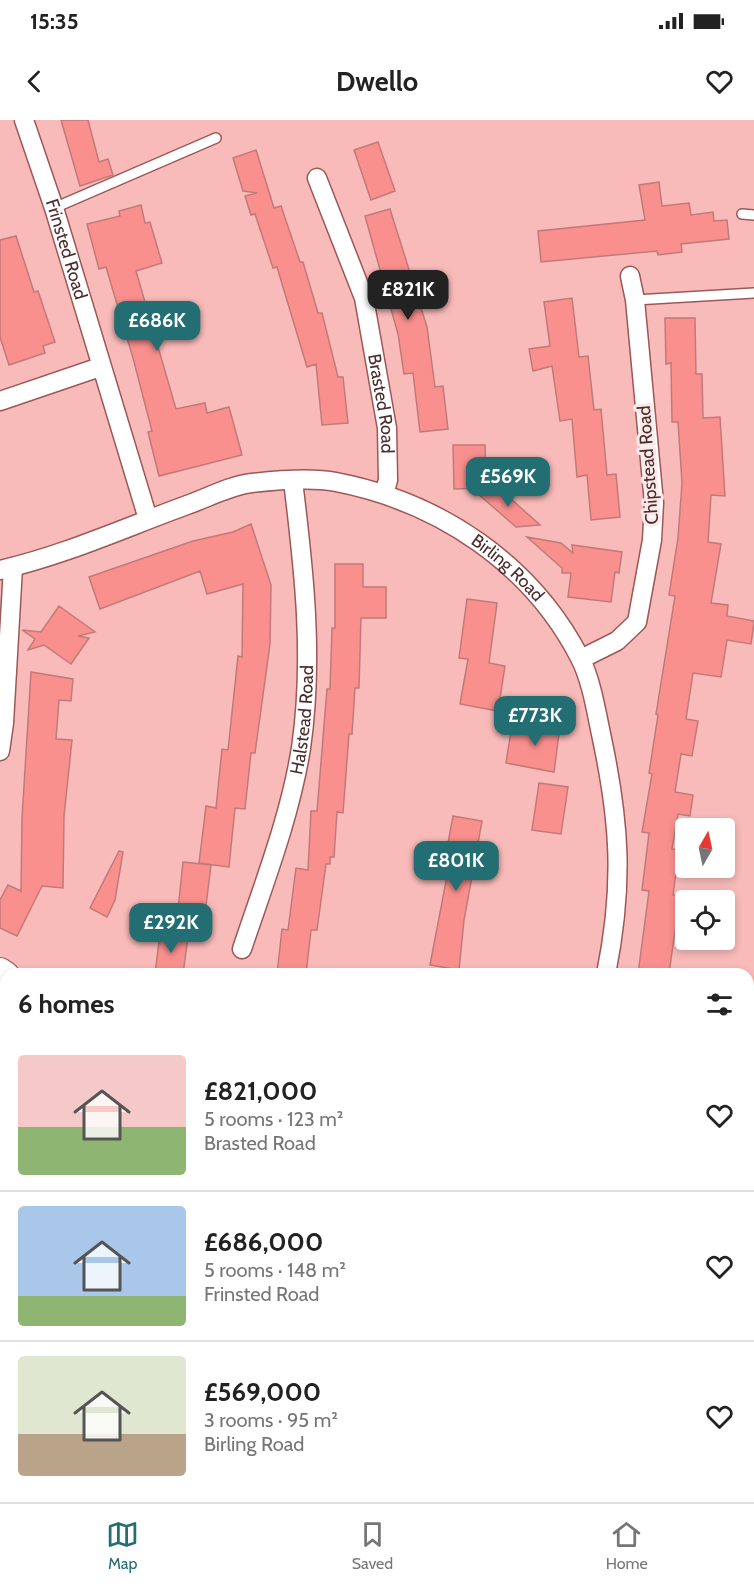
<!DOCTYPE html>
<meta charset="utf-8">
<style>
:root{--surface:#fff;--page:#f2f2f2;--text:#222;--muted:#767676;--line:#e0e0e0;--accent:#236e73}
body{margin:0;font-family:Cabin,sans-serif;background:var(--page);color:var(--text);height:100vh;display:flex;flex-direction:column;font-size:22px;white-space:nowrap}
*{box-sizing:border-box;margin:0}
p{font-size:20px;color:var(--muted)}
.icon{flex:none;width:33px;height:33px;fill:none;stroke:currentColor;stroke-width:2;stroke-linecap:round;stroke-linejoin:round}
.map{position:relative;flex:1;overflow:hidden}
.side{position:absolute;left:0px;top:848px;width:754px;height:536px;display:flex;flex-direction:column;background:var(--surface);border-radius:18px 18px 0 0;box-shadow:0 3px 9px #0003}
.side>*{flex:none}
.needle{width:39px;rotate:9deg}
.buttons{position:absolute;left:675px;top:698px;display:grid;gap:12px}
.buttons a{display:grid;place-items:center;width:60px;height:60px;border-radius:6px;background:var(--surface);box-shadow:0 3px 9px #0003;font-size:30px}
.price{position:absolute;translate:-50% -51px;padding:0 14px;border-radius:12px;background:var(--accent);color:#fff;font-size:20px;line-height:39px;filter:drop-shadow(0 2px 3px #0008)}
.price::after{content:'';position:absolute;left:50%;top:36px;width:18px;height:14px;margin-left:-9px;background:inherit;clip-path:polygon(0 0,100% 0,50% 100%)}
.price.active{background:#222;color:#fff}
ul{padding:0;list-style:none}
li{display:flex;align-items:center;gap:18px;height:150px;padding:0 18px}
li+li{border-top:2px solid var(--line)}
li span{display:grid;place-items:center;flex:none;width:168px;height:120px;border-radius:6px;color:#555}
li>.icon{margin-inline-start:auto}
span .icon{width:72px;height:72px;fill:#fffc;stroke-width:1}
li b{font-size:26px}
h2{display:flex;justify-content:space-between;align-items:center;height:72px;padding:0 18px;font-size:26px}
.status{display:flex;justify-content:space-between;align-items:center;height:42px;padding:0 30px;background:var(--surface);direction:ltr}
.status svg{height:16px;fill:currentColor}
header{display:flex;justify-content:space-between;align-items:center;height:78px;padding:0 18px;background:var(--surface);font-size:27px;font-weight:700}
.tabs{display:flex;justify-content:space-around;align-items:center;height:84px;border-top:2px solid var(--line);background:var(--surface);font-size:16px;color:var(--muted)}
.tabs a{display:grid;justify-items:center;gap:3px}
.tabs .active{color:var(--accent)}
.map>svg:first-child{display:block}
.building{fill:#f9908e;stroke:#c27a79;stroke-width:1.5}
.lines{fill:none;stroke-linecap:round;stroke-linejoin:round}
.lane-casing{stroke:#9c5857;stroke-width:12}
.street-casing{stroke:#9c5857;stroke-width:21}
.secondary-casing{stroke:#9c5857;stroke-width:28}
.path{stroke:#a87977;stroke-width:4;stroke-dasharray:1.5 4.5;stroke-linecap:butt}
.lane{stroke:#fff;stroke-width:9}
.street{stroke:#fff;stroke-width:18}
.secondary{stroke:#fff;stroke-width:26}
.labels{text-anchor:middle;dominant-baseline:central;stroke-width:6;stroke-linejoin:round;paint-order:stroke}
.street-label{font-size:18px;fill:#4a2c2b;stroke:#faeae9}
</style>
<div class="status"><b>15:35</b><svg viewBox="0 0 49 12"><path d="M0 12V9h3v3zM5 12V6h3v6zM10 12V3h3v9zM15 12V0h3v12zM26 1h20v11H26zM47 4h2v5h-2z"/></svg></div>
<header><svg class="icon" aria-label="back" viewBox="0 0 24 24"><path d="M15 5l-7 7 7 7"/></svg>Dwello<svg class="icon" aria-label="heart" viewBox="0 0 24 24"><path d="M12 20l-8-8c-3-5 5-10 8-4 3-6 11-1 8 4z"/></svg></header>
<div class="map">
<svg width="754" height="1382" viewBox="0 0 754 1382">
<rect width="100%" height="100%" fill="#f9bbb9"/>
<path class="building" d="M61 0H88L99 42 108 39 113 55 80 66Z
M378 22 395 71 371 80 354 30Z
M256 30 274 88 281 86 300 142H303L318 193H322L338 257H343L348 303 322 305 316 244 307 247 277 147 273 148 255 94 251 95 245 76 257 73 243 71 233 38Z
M659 62 662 86 689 83 691 95 713 92 714 101 727 100 729 119 681 124 682 132 658 135 657 131 541 142 538 111 645 100 639 65Z
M141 85 145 103 150 102 162 143 136 151 176 289 205 283 207 293 229 287 242 335 159 356 148 312 152 311 133 238 106 147 99 149 87 104 120 96 119 91Z
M390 89 427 207 435 267 443 266 448 309 420 312 413 253 404 254 398 214 365 96Z
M16 116 34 172 38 171 55 222 43 226 45 233 9 245 0 217V120Z
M572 178 579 237 588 236 594 290 601 289 607 355 616 354 620 397 591 400 587 355 577 357 572 299 560 301 552 246 533 251 529 229 550 226 544 182Z
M665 198H695L696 254H702L703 298 720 297 725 376 711 375 708 422 721 424 711 483 728 485 727 496 754 501V503L751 524 727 520 721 557 693 553 686 599 698 601 692 636 681 634 675 672 693 675 690 696 678 694 672 729 679 730 673 775H680L669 854H638L649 771 642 770 649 713 642 712 652 654 649 653 658 595 656 594 675 476 669 475 678 418 682 363 678 302H672L671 243 666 244Z
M453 325H485L486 368 454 369Z
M501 370 540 405 516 407 476 372Z
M251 404 271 465 270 524 255 633H251L245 689 235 688 229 747 199 743 206 686 216 688 222 629 228 630 238 536 242 537 243 464 207 474 200 451 100 489 89 457 193 421 233 412Z
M527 417 561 423 573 433 572 425 622 432 619 453 615 452 611 482 568 477 571 453H562V448Z
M335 444H363V467H386V498H361L359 568H355L352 614H349L343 693 337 692 334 737H330V744H326L317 810H311L306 854H277L282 809 288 810 296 748 308 750 311 691H317L327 569H330L332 508H335Z
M467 479 497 483 489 543 505 546 498 591 460 584 468 539 459 538Z
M59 486 95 512 78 516 89 518 71 544 44 525 28 530 35 519 22 510 41 512Z
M31 552 73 559 71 581 59 580 56 619 72 620 64 696 63 768 42 766 17 816 0 808V780L8 765 21 771 22 698Z
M532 602 560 606 554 652 506 643 511 611 530 614Z
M539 663 568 667 561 714 532 710Z
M453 696 482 701 464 800 459 850 430 845 448 751 443 750Z
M119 731 123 732 115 780 107 797 90 788Z
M183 742 211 745 204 802 177 799Z
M160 813 188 817 183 854H155Z"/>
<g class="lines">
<g class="lane-casing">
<path id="lane" d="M54 88 216 18
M742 94 754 95
M635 180 754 173
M544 1382 545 1377"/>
</g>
<g class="street-casing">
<g id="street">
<path id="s1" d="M24 0 54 88 148 399"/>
<path id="s2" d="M317 58 364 178 387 308 388 360 384 374"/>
<path d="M0 281 100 247"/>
<path id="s3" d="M0 450C65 435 124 408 187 385 207 378 231 365 252 363 278 360 310 357 336 362 439 382 531 443 580 538 591 559 596 590 601 614 620 702 624 765 606 854"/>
<path d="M581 539 617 521 637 502 652 420 654 383 635 180 630 156"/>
<path d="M0 631 4 603 13 447"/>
<path id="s4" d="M242 829C264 763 290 697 301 628 314 539 304 450 293 361"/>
<path d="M0 1011 6 987"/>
<path d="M0 1318 6 1320"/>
<path d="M748 1339 754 1341"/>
<path d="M160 1377 175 1382"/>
<path d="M362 1377 364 1382"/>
<path d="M690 1382V1377"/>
</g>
</g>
<g class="secondary-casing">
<path id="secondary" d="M0 851 6 855
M748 997H754"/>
</g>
<path class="path" d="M434 1382 435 1377"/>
<use href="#lane" class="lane"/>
<use href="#street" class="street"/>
<use href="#secondary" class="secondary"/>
</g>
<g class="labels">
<g class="street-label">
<text stroke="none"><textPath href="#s1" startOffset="136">Frinsted Road</textPath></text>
<text stroke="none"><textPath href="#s2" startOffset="236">Brasted Road</textPath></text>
<text transform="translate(648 345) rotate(-94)">Chipstead Road</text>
<text stroke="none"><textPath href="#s3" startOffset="546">Birling Road</textPath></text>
<text stroke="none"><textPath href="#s4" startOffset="238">Halstead Road</textPath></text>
</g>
</g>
</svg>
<div class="buttons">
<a><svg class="needle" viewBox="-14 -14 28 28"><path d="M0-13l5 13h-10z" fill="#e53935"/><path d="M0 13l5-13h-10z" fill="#767676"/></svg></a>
<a><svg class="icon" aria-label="locate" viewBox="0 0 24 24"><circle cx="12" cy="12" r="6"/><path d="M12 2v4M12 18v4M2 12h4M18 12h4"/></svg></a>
</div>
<b class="price active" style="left:408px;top:201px">£821K</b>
<b class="price" style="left:157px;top:232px">£686K</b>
<b class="price" style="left:508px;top:388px">£569K</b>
<b class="price" style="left:535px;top:627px">£773K</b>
<b class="price" style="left:456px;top:772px">£801K</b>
<b class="price" style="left:171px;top:834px">£292K</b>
<section class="side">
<h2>6 homes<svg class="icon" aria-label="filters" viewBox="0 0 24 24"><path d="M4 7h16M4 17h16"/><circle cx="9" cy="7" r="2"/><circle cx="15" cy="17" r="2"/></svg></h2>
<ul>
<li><span style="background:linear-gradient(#f6c9c9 60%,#8fb573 0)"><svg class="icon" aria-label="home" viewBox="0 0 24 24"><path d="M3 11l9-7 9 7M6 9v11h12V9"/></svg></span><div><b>£821,000</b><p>5 rooms · 123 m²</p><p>Brasted Road</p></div><svg class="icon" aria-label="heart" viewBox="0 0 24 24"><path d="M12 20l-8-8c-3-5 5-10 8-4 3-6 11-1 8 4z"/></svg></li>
<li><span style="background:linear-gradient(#a9c7e8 75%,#8fb573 0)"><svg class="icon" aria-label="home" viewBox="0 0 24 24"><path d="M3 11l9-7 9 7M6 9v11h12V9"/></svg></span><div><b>£686,000</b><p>5 rooms · 148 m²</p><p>Frinsted Road</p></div><svg class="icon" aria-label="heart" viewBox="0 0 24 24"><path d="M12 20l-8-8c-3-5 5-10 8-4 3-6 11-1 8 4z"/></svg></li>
<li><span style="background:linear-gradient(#dfe7d0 65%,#b9a48a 0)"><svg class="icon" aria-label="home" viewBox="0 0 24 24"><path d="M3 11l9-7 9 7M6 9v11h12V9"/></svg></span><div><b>£569,000</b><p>3 rooms · 95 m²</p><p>Birling Road</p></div><svg class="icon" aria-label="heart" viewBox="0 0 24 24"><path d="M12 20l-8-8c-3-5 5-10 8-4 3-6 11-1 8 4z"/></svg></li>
</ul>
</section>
</div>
<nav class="tabs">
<a class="active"><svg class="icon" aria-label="map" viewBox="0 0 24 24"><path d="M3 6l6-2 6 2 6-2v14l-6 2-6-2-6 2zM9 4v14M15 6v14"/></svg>Map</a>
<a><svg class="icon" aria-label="saved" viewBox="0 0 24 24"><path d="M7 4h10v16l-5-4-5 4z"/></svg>Saved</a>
<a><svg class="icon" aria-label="home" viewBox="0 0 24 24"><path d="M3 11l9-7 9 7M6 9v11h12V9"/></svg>Home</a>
</nav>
